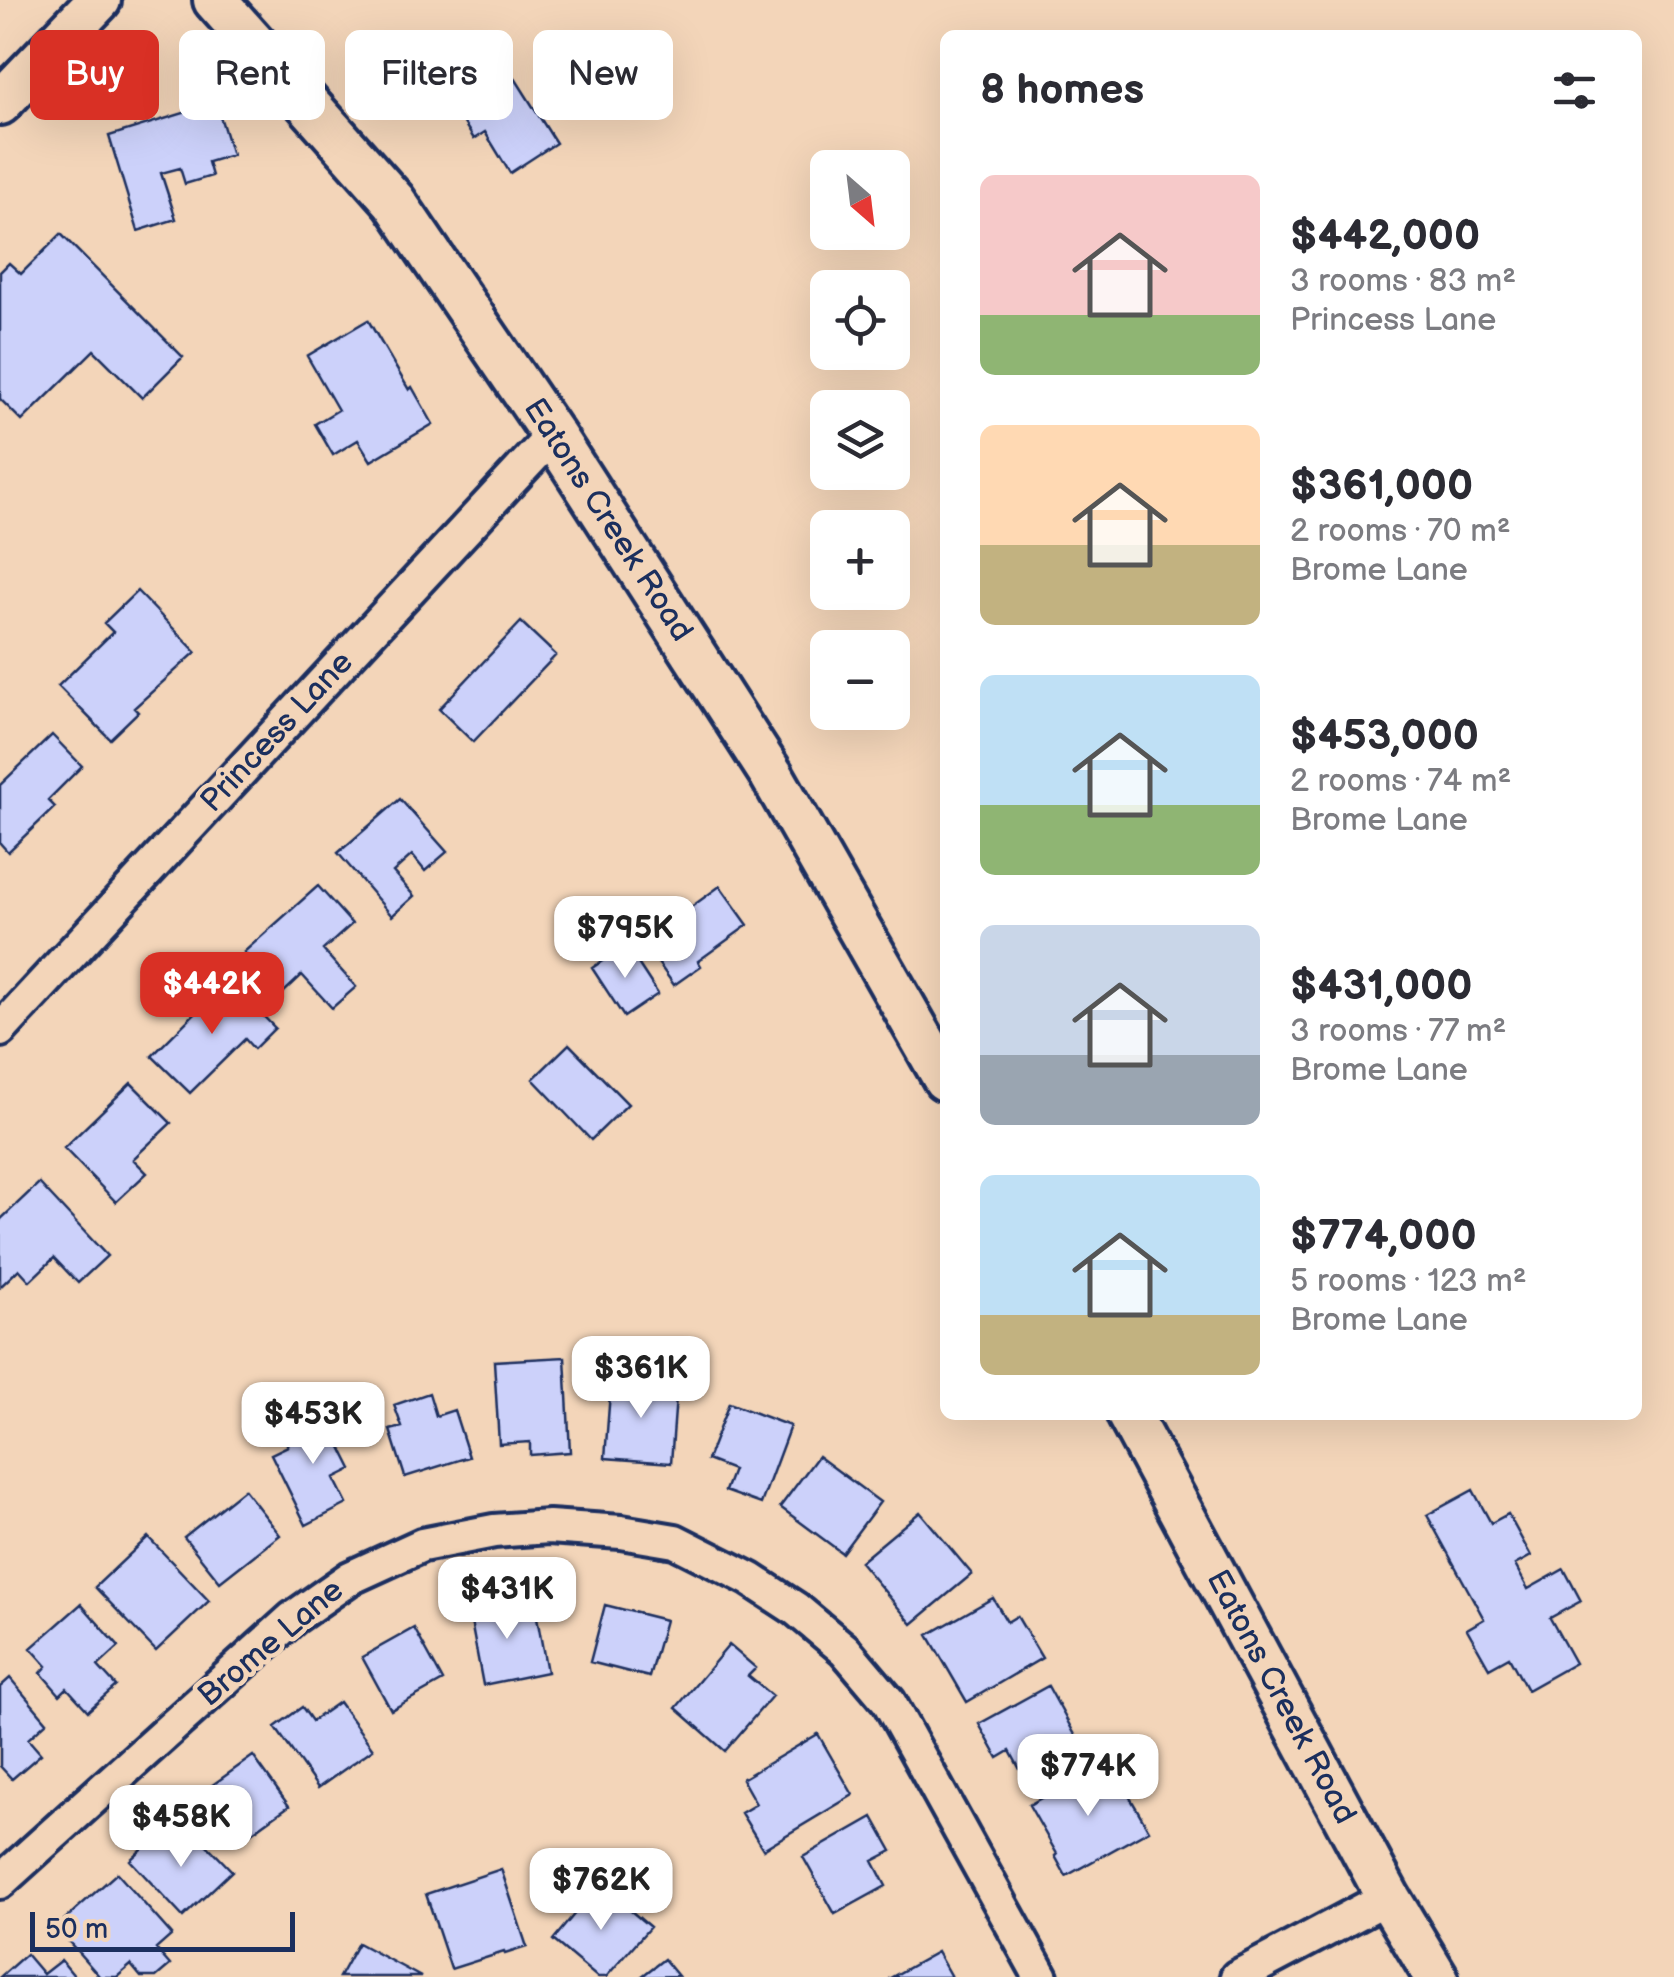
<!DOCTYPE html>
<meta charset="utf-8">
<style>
:root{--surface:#fff;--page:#f2f2f3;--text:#2b2b33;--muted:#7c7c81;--accent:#d93025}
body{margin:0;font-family:"Balsamiq Sans",sans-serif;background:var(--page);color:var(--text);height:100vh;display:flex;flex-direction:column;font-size:38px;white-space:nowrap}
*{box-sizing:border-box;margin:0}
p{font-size:32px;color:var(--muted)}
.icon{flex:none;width:55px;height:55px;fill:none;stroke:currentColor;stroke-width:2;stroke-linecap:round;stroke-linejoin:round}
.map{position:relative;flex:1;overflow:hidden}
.side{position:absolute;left:940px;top:30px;width:702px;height:1390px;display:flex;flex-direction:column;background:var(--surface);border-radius:15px;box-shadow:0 10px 40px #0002}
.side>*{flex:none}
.top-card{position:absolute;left:30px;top:30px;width:760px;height:90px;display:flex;gap:20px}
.needle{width:65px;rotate:152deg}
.controls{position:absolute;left:810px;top:150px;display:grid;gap:20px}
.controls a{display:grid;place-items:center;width:100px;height:100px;border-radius:15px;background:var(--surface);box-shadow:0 10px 40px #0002;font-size:50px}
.scale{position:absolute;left:30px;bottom:25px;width:265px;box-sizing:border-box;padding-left:10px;border:5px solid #1b2f5e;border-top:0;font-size:28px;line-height:35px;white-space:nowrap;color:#1b2f5e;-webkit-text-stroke:8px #f3d5b9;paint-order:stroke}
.price{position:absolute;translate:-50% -85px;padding:0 22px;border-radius:20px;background:#fff;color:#222;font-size:32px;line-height:65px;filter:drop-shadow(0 2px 5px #0008)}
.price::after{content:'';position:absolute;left:50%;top:60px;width:30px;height:22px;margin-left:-15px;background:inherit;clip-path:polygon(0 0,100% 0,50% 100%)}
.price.on{background:var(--accent);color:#fff}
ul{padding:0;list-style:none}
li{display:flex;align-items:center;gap:30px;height:250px;padding:0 40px}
li span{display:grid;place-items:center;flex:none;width:280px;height:200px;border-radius:15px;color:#555}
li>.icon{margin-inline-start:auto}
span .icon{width:120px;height:120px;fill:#fffc;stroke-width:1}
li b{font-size:42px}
h2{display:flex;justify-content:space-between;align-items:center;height:120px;padding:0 40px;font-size:42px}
.chip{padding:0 35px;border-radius:15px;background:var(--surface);box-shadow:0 10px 40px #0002;font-size:35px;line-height:90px}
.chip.on{background:var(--accent);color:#fff}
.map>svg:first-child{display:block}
.building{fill:#ccd1fa;stroke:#1b2f5e;stroke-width:2.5}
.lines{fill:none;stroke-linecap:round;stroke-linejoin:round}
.minor-casing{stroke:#1b2f5e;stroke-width:40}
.tertiary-casing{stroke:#1b2f5e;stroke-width:50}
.minor{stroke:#f3d5b9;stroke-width:32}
.tertiary{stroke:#f3d5b9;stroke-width:42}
.labels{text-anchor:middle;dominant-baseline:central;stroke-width:9;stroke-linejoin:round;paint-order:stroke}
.street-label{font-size:32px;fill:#1b2f5e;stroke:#f3d5b9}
</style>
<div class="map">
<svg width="1674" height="1977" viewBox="0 0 1674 1977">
<rect width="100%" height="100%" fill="#f3d5b9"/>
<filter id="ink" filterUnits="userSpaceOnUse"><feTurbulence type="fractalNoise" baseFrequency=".01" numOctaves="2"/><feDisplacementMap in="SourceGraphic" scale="20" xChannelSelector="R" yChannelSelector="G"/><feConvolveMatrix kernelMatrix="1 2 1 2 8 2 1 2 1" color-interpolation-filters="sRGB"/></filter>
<g filter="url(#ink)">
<path class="building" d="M489 37 556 143 510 173 485 132 474 139 432 73Z
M216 103 232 155 208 162 212 176 185 184 180 168 161 173 176 219 138 231 109 136Z
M61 234 183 357 142 398 94 350 22 421 0 399V272L9 263 21 274Z
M368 320 409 390 412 387 433 424 371 461 358 440 333 455 315 424 338 410 307 356Z
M137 591 196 652 134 708 138 712 110 739 58 686 113 632 104 623Z
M521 622 556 655 473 742 439 709Z
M52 735 82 766 48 800 55 807 8 852 0 843V785Z
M400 799 447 852 425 871 412 855 393 872 414 896 392 916 338 853Z
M318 886 352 924 323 950 356 987 332 1008 302 975 282 994 244 952Z
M720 886 748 925 698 961 701 966 674 985 643 942Z
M626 945 658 994 624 1017 592 968Z
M228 980 275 1028 254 1049 245 1039 190 1093 152 1056Z
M569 1044 628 1104 591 1140 533 1079Z
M131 1083 171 1123 133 1159 147 1173 116 1202 64 1148Z
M39 1183 107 1256 78 1283 54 1258 30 1281 19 1269 0 1287V1220Z
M565 1357 570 1452 530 1455V1442L499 1444 494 1361Z
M611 1379 677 1383 671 1463 605 1458Z
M429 1393 436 1416 454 1410 469 1457 405 1477 390 1430 402 1427 394 1405Z
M729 1403 790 1426 761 1504 725 1491 733 1470 707 1460Z
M323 1411 352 1469 334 1478 347 1504 306 1525 271 1454 288 1446 281 1432Z
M818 1456 880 1502 842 1553 780 1507Z
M244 1489 280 1535 220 1582 184 1537Z
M1473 1490 1491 1523 1508 1514 1531 1556 1515 1565 1528 1589 1564 1569 1581 1601 1550 1618 1575 1663 1527 1690 1509 1657 1489 1668 1467 1629 1484 1619 1427 1515Z
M920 1512 972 1574 912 1624 860 1562Z
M148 1537 209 1601 156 1651 95 1587Z
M993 1598 1007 1622 1017 1616 1042 1658 967 1702 928 1635Z
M506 1599 508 1612 535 1606 547 1672 483 1685 468 1606Z
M81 1604 119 1647 98 1666 116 1686 88 1711 67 1688 60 1695 41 1673 47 1666 31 1648Z
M605 1605 665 1620 649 1677 590 1662Z
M414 1628 443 1681 391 1710 362 1657Z
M729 1645 756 1668 748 1676 772 1696 725 1751 676 1708Z
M10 1678 47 1722 28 1739 41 1754 12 1779 0 1766V1687Z
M1048 1686 1080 1744 1023 1775 1010 1751 998 1758 979 1724Z
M339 1702 373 1749 318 1788 275 1727 302 1707 312 1721Z
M818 1734 853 1795 763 1849 741 1813 756 1804 742 1779Z
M253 1756 289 1806 240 1841 204 1791Z
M1101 1764 1117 1792 1124 1787 1149 1830 1066 1876 1055 1856 1057 1854 1029 1805Z
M873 1817 892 1851 873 1861 886 1886 835 1914 803 1857Z
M164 1829 183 1850 198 1836 232 1871 183 1917 130 1860Z
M501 1869 527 1947 505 1954 504 1952 451 1969 426 1894Z
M117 1873 172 1935 156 1949 170 1965 156 1977H141L131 1965 117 1977H100L56 1927Z
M599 1884 650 1927 606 1977H597L553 1940Z
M358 1943 421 1977H339Z
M937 1952 951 1977H892Z
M26 1954 43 1974 61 1960 75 1977H0Z
M664 1959 678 1976 641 1977Z"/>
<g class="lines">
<g class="minor-casing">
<path id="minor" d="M0 1030 553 435
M0 1882 293 1618 350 1578 422 1545 494 1531 549 1527 621 1532 675 1541 750 1579 796 1609 845 1650 889 1702 1041 1977
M1237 1977 1388 1897"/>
</g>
<g class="tertiary-casing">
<path id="tertiary" d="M215 0 394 201 553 435 771 774 945 1079
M0 103 99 0
M1129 1415 1388 1897 1436 1977"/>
</g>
<use href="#minor" class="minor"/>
<use href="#tertiary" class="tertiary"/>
</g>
</g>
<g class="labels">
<g class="street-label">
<text transform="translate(608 520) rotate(57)">Eatons Creek Road</text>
<text transform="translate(277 732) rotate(-47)">Princess Lane</text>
<text transform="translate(271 1643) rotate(-40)">Brome Lane</text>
<text transform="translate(1281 1697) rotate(62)">Eatons Creek Road</text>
</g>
</g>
</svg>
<div class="controls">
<a><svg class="needle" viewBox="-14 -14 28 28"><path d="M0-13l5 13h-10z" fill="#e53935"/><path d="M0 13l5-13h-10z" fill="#7c7c81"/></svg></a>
<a><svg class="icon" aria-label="locate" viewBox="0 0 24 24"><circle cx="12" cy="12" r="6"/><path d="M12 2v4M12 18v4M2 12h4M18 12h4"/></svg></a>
<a><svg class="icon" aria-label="layers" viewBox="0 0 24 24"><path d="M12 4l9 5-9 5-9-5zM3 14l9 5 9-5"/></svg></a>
<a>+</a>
<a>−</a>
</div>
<div class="scale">50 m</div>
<b class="price" style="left:625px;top:981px">$795K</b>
<b class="price on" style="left:212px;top:1037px">$442K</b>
<b class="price" style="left:641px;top:1421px">$361K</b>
<b class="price" style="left:313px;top:1467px">$453K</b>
<b class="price" style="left:507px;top:1642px">$431K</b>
<b class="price" style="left:1088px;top:1819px">$774K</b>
<b class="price" style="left:181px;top:1870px">$458K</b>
<b class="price" style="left:601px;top:1933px">$762K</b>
<div class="top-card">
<a class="chip on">Buy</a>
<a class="chip">Rent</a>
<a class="chip">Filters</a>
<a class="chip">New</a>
</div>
<section class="side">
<h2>8 homes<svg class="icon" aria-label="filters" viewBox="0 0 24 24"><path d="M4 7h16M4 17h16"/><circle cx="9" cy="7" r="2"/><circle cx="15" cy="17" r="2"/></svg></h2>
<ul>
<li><span style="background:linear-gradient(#f6c9c9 70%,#8fb573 0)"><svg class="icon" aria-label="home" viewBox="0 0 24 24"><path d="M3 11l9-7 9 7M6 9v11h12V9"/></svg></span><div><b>$442,000</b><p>3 rooms · 83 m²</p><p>Princess Lane</p></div></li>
<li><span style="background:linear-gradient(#ffd9b3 60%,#c2b280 0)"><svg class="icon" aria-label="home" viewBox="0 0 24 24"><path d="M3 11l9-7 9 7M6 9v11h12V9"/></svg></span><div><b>$361,000</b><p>2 rooms · 70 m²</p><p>Brome Lane</p></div></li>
<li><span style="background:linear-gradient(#bfe0f5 65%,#8fb573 0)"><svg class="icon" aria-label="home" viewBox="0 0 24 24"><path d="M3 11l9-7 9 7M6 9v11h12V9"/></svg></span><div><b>$453,000</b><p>2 rooms · 74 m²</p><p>Brome Lane</p></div></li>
<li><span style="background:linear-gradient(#c9d6e8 65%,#9aa5b1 0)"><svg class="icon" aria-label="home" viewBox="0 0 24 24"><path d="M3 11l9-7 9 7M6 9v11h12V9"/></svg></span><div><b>$431,000</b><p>3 rooms · 77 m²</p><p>Brome Lane</p></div></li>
<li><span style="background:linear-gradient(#bfe0f5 70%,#c2b280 0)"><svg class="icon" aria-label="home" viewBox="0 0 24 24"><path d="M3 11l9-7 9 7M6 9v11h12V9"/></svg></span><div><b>$774,000</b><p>5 rooms · 123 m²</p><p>Brome Lane</p></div></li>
</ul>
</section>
</div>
